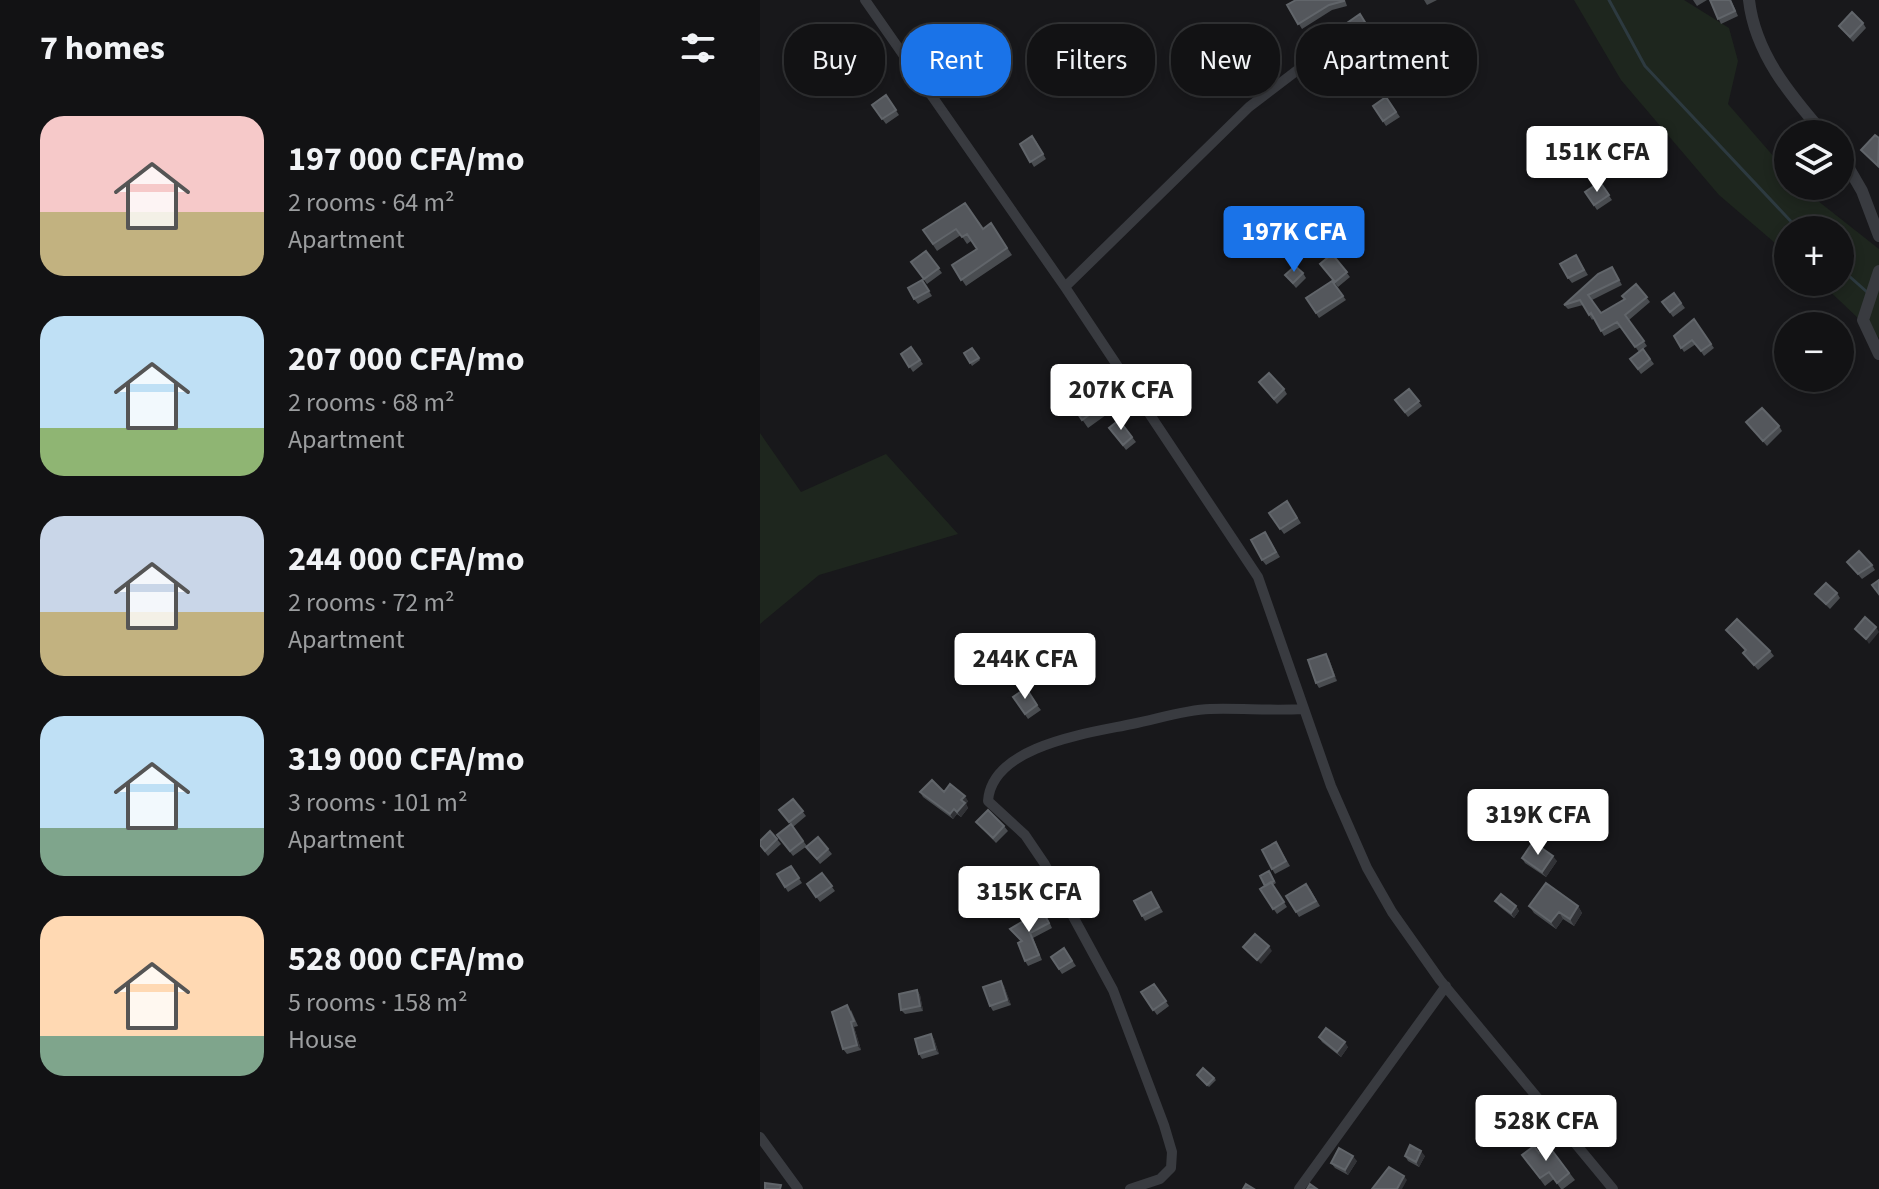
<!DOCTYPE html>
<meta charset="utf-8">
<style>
:root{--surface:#121214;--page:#1b1b1d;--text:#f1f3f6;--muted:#9c9ea0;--line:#313234;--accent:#1a73e8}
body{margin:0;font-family:"Source Sans 3",sans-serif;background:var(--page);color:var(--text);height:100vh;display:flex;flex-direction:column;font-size:30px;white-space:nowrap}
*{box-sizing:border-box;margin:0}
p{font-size:26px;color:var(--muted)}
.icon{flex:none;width:44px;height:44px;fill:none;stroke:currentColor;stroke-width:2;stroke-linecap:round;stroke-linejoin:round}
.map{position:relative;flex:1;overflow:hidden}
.sheet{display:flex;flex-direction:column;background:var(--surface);width:760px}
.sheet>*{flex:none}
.banner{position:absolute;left:24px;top:24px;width:760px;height:72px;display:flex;gap:16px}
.buttons{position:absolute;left:1014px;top:120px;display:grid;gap:16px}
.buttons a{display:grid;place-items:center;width:80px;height:80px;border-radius:50%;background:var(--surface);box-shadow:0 4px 12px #0003,0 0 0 2px var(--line);font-size:40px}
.price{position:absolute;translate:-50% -68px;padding:0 18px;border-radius:8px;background:#fff;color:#222;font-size:26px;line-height:52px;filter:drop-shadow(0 2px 4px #0008)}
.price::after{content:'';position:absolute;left:50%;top:48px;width:24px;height:18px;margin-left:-12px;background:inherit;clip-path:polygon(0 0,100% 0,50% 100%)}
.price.selected{background:var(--accent);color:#fff}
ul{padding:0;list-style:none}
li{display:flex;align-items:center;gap:24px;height:200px;padding:0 40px}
li span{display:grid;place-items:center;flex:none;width:224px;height:160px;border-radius:24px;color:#555}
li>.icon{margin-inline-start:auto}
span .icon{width:96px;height:96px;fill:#fffc;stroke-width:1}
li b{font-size:34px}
h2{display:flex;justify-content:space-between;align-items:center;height:96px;padding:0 40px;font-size:34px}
.pill{padding:0 28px;border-radius:32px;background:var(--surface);box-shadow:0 4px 12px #0003,0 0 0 2px var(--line);font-size:28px;line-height:72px}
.pill.selected{background:var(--accent);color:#fff}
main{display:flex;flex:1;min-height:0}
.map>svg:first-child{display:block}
.green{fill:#1e261e}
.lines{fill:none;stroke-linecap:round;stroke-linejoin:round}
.stream{stroke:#2d3a40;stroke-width:3}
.minor{stroke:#393b40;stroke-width:10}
.tertiary{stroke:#393b40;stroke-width:12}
.wall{fill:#494c50}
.shaded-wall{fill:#313236}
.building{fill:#54575c;stroke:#61656a;stroke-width:2}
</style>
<main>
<section class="sheet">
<h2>7 homes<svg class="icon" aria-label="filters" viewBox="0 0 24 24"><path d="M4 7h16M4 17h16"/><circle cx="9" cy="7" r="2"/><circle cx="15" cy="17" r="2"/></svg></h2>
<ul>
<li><span style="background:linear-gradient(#f6c9c9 60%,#c2b280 0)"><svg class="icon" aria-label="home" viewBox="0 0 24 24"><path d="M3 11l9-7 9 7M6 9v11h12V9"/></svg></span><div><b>197 000 CFA/mo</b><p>2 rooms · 64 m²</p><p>Apartment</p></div></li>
<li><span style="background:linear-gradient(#bfe0f5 70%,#8fb573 0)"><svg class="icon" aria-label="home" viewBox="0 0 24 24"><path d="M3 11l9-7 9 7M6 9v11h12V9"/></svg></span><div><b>207 000 CFA/mo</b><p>2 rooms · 68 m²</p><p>Apartment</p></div></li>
<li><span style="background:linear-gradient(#c9d6e8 60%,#c2b280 0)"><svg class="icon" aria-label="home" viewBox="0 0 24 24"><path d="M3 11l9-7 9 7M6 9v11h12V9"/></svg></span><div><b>244 000 CFA/mo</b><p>2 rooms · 72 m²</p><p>Apartment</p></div></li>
<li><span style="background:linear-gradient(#bfe0f5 70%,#7fa58c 0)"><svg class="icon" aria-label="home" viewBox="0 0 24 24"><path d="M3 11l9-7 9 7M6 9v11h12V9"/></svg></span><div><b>319 000 CFA/mo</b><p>3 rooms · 101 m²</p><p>Apartment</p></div></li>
<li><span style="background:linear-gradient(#ffd9b3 75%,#7fa58c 0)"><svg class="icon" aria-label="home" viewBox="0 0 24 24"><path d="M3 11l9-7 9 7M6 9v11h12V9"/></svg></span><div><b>528 000 CFA/mo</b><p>5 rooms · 158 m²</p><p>House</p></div></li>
</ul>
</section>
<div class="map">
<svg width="1119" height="1189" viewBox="0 0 1119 1189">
<rect width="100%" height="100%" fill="#18181b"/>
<path class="green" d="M814 0H924L969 28 978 61 968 104 1028 173V186H1039L1119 249V338L1060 282H1080V230H1028V254L959 195 861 80Z
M0 433 41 492 126 454 198 534 59 575 0 624Z"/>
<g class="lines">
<path class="stream" d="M849 0 885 66 1039 230
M1080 268 1107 292"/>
<path class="minor" d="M105 0 305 287 498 577 571 786 607 868 632 912 680 980 853 1189
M305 287 489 107 569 46
M0 1137 38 1189
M370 1189 400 1179 411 1168 412 1152 404 1125 353 990 284 863 265 835 228 801C232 745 330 733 372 724 398 719 423 710 450 709 481 708 512 711 543 709
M539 1189 686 986"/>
<path class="tertiary" d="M989 0C995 53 1030 95 1064 134
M1080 153 1102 191 1119 236
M1119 271 1103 320 1119 354"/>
</g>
<path class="wall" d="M553 0H585L587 6 572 10 542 29 527 5Z
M664 0H677L667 5Z
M933 0H947L937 6Z
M950 0H971L978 16 961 24Z
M600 14 615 37 602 45 587 23Z
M1103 23 1106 28 1093 42 1079 26Z
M599 43 611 58 599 68 587 52Z
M567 55 577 69 561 81 551 67Z
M126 95 139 115 126 124 112 105Z
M626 97 640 117 626 126 613 106Z
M276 141 286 159 274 167 260 144Z
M836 153 851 175 840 182 852 200 837 210 825 192 838 183 823 162Z
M231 223 252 255 206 286 192 265 217 249 211 241 207 244 201 235 177 251 163 230 223 229Z
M166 251 182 273 167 284 151 262Z
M572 254 590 277 578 287 560 264Z
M816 255 828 275 812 283 808 278Z
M855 272 862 285 832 300 841 313 865 299 876 284 890 302 869 320 887 346 879 352 861 327 844 336 834 318 832 320 823 305 808 309 804 305Z
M543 273 546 278 536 288 525 275Z
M162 280 172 296 158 304 154 299Z
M572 281 586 300 559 318 546 298Z
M914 293 925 308 913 317 902 302Z
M934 319 954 348 944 356 936 344 924 352 914 336Z
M151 347 163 364 153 372 141 354Z
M212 348 220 360 212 366 204 353Z
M883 349 894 364 881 374 870 359Z
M499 382 524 389 527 394 517 404Z
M326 386 346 415 328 428 308 399Z
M649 389 662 406 648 417 635 400Z
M359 420 376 442 366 450 353 433Z
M986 422 1019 426 1022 431 1007 446Z
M527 501 541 523 524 534 509 513Z
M505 532 520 557 506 565 502 560Z
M1087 562 1112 565 1115 570 1102 579Z
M1077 593 1080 598 1070 609 1055 594Z
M966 630 1010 651 1014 656 998 670 983 653 985 651Z
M569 659 577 681 559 688 556 683Z
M253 697 277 705 281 710 268 719Z
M160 792H184L208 801 206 804 208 808 201 817 197 814 193 819 163 797Z
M33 799 46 816 33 827 47 846 33 856 17 835 31 825 19 810Z
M216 822 244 826 248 831 236 843Z
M17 839 21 844 8 856 0 846Z
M516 842 530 866 515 874 512 869Z
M46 847 68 849 72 854 60 864Z
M762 858 797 861 786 877 765 863Z
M31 866 42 883 28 892 17 874Z
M509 871 516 883 513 885 527 907 517 914 500 889 505 886Z
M62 873 75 891 60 902 47 884Z
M550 889 560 906 539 917 526 896Z
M391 892 403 912 385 921 382 916Z
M735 901 756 906 759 911 754 918 739 906Z
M769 906H818L822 913 814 926 803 919 796 929 774 913Z
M286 915 292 928 273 938 282 960 268 966 265 961 261 942 250 929Z
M304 948 316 966 302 974 291 957Z
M241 981 244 986 251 1005 233 1011 230 1006Z
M394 984 409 1006 397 1015 381 992Z
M157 990 160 995 163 1011 145 1014 141 1010Z
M91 1010 98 1026 94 1027 101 1050 87 1054 83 1049Z
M171 1034 174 1039 179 1054 162 1059 159 1054Z
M559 1037 588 1047 581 1057 562 1042Z
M439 1077 454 1078 456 1080 449 1087Z
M788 1145 815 1180 803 1189H801L794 1179 785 1186 762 1155 779 1153Z
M645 1156H665L659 1167 648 1161Z
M597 1161 588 1175 575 1168 571 1163Z"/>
<path class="shaded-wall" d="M1116 627 1119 632 1109 644 1106 639Z
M566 654 569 659 577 681 574 676Z
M205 796 208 801 206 804 208 808 201 817 197 812 201 800Z
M194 809 197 814 193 819 190 814Z
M793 856 797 861 786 877 782 872Z
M756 906 759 911 754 918 751 913Z
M818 906 822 913 814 926 810 919Z
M799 912 803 919 796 929 791 922Z
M509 946 512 951 501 964 497 960Z
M241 981 244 986 251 1005 247 1000Z
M157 990 160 995 163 1011 160 1006Z
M91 1022 94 1027 101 1050 97 1045Z
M171 1034 174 1039 179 1054 175 1049Z
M585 1042 588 1047 581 1057 577 1052Z
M661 1151 665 1156 659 1167 656 1162Z
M593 1156 597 1161 588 1175 585 1170Z
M644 1176 647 1180 642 1189H637Z"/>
<path class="building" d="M536 0H584V1L569 5 538 24 527 5Z
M950 0H970L975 11 958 19Z
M1092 12 1103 23 1090 37 1079 26Z
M600 14 611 32 599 40 587 23Z
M599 43 608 53 595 63 587 52Z
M567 55 574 64 558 76 551 67Z
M126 95 136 110 122 119 112 105Z
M626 97 636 112 623 121 613 106Z
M1115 135 1119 138 1118 166 1101 150Z
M272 136 283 154 270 162 260 144Z
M836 153 848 170 836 178 823 162Z
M840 182 849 195 834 205 825 192Z
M205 203 223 229 231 223 247 248 201 280 192 265 217 249 207 234 202 237 196 229 173 244 163 230Z
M166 251 179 268 164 279 151 262Z
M572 254 587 272 575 282 560 264Z
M816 255 824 270 808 278 800 264Z
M535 266 543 273 533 283 525 275Z
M852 267 859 280 828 295 841 313 865 299 862 296 876 284 887 297 865 315 884 341 875 347 857 322 841 331 831 313 829 315 820 300 804 305 838 274Z
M162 280 169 291 154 299 148 288Z
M572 281 583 296 556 313 546 298Z
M914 293 921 303 910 312 902 302Z
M934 319 951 344 941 351 932 340 921 348 914 336Z
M1028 340V366L1015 350Z
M151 347 160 360 149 367 141 354Z
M212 348 219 358 210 363 204 353Z
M883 349 890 359 878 369 870 359Z
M509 373 524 389 514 399 499 382Z
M326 386 340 407 322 420 308 399Z
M649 389 659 401 645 412 635 400Z
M1002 408 1019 426 1003 441 986 422Z
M359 420 372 437 363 445 349 428Z
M527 501 537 518 520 529 509 513Z
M505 532 516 552 502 560 491 540Z
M1099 551 1112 565 1098 574 1087 562Z
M1119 580V594L1112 585Z
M1066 583 1077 593 1066 604 1055 594Z
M1105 617 1116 627 1106 639 1095 629Z
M977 619 1010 651 994 665 983 653 986 650 966 630Z
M566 654 574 676 556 683 548 660Z
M266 688 277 705 265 714 253 697Z
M172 780 184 792 190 784 205 796 201 800 205 803 197 812 194 809 190 814 160 792Z
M33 799 43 811 29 822 19 810Z
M228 810 244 826 233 838 216 822Z
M31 824 43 841 30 851 17 835Z
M10 831 17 839 5 851 0 845V841Z
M58 837 68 849 57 859 46 847Z
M516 842 526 861 512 869 502 850Z
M773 842 793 856 782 872 762 858Z
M31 866 39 878 25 887 17 874Z
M509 871 514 881 505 886 500 876Z
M62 873 72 886 56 897 47 884Z
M511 882 524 902 513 909 500 889Z
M786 883 818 906 810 919 799 912 791 922 769 906Z
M546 884 556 901 536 912 526 896Z
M391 892 399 907 382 916 374 901Z
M741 894 756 906 751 913 735 901Z
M282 910 289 923 270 933 279 955 265 961 258 943 262 941 250 929Z
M495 934 509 946 497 960 483 947Z
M304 948 312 961 299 969 291 957Z
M241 981 247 1000 230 1006 223 987Z
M394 984 406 1001 393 1010 381 992Z
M157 990 160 1006 141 1010 139 994Z
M87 1005 94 1021 91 1022 97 1045 83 1049 72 1012Z
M566 1028 585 1042 577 1052 559 1037Z
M171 1034 175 1049 159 1054 155 1039Z
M443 1068 454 1078 447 1085 437 1075Z
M650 1145 661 1151 656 1162 645 1156Z
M788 1145 809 1173 797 1183 789 1172 780 1178 762 1155 774 1146 779 1153Z
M579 1148 593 1156 585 1170 571 1163Z
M629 1167 644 1176 637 1189H612Z
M5 1183 21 1185 20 1189H5Z
M486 1184 494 1189H483Z
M550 1184 557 1189H547Z"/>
</svg>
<div class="buttons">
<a><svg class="icon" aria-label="layers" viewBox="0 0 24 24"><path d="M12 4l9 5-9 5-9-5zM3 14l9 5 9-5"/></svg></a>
<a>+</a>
<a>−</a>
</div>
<b class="price" style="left:837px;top:194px">151K CFA</b>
<b class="price selected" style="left:534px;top:274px">197K CFA</b>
<b class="price" style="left:361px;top:432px">207K CFA</b>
<b class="price" style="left:265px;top:701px">244K CFA</b>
<b class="price" style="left:778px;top:857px">319K CFA</b>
<b class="price" style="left:269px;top:934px">315K CFA</b>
<b class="price" style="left:786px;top:1163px">528K CFA</b>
<div class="banner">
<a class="pill">Buy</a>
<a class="pill selected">Rent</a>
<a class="pill">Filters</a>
<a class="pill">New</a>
<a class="pill">Apartment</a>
</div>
</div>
</main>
